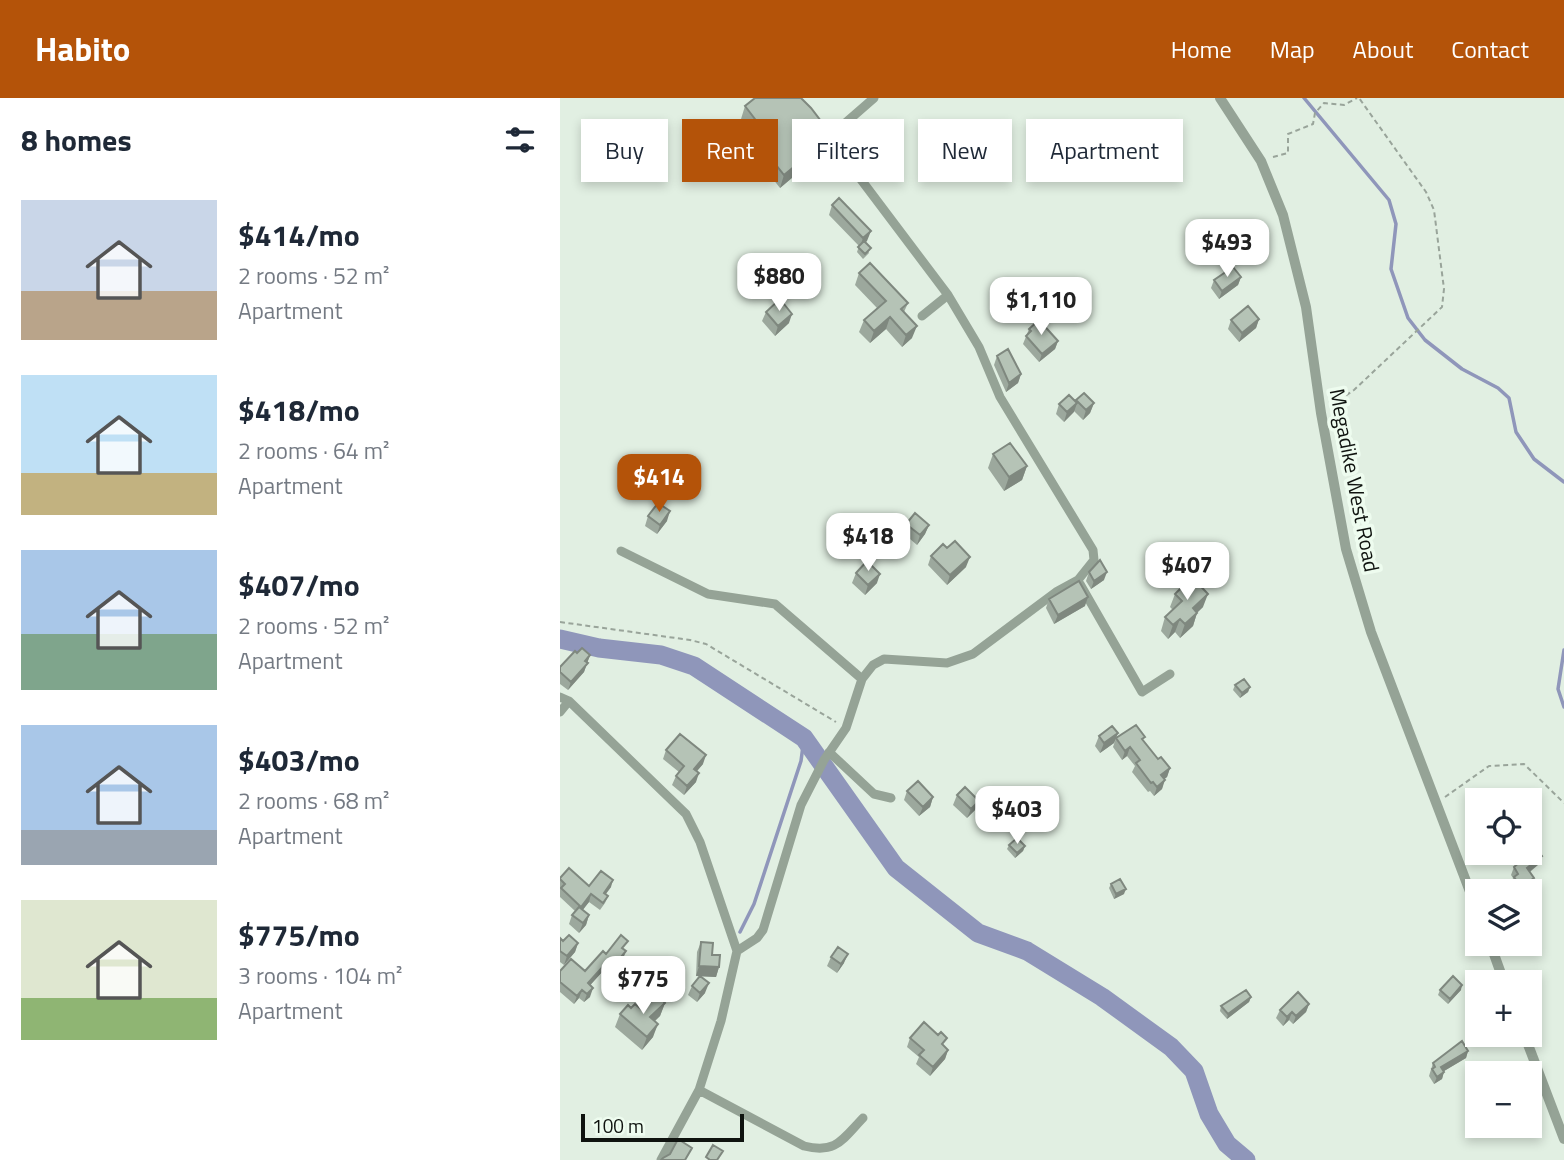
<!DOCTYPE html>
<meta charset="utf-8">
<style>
:root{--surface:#fff;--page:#f6f6f7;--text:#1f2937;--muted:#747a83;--accent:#b45309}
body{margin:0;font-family:"Titillium Web",sans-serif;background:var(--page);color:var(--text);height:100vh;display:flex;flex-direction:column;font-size:26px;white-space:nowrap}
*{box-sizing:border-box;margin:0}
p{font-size:23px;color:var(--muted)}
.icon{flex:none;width:38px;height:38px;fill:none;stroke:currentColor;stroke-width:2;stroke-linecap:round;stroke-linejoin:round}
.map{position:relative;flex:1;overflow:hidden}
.sheet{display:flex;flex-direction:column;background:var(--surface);width:560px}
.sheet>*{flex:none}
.banner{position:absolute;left:21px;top:21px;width:665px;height:63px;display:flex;gap:14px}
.fabs{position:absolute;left:905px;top:690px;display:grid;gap:14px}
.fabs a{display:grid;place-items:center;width:77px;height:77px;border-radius:0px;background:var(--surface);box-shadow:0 4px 10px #0003;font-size:35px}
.scale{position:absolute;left:21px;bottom:18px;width:163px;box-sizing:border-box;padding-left:7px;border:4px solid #0f130f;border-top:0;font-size:19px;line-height:24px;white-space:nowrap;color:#0f130f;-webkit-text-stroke:5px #eefcef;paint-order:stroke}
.price{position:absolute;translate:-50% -60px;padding:0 16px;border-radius:14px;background:#fff;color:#222;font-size:23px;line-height:46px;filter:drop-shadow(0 2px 4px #0008)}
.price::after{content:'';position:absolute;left:50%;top:42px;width:21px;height:16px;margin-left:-10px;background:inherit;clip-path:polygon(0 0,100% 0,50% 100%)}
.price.selected{background:var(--accent);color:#fff}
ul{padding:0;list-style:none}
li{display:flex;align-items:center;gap:21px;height:175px;padding:0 21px}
li span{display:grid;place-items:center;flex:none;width:196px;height:140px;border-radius:0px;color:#555}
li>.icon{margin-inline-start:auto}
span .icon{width:84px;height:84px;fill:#fffc;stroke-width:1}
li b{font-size:30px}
h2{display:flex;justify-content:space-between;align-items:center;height:84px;padding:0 21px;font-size:30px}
.pill{padding:0 24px;border-radius:0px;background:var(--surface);box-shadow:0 4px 10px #0003;font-size:24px;line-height:63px}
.pill.selected{background:var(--accent);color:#fff}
header{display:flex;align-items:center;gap:42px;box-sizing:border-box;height:98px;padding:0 35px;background:var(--accent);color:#fff}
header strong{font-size:33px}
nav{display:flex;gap:38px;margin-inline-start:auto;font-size:24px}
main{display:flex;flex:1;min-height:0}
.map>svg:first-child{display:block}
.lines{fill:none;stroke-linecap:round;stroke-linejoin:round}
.stream{stroke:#8f96ba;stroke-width:3.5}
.river{stroke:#8f96ba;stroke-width:19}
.path{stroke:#99a49a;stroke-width:2;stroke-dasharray:5 3.5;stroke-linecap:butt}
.minor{stroke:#95a396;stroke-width:9}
.tertiary{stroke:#95a396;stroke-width:10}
.wall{fill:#9ca89d}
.shaded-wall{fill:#7f887f}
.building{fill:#b5c3b6;stroke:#7f887f;stroke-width:2}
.labels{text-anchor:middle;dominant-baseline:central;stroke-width:7;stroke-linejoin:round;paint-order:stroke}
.street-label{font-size:21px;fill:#0f130f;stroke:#eefcef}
</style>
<header>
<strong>Habito</strong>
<nav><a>Home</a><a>Map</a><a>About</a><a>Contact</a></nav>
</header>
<main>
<section class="sheet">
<h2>8 homes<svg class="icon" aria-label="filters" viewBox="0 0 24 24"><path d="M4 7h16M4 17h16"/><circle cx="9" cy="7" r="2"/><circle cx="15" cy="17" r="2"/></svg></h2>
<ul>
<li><span style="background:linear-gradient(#c9d6e8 65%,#b9a48a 0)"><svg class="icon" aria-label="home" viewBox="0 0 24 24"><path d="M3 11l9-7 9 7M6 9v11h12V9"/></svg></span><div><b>$414/mo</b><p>2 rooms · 52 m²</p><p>Apartment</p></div></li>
<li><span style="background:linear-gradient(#bfe0f5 70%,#c2b280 0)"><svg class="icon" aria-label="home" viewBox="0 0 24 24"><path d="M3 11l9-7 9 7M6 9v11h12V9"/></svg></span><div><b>$418/mo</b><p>2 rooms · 64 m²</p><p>Apartment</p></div></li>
<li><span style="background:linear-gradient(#a9c7e8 60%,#7fa58c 0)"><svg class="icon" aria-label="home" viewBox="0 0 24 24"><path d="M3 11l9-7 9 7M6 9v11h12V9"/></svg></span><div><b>$407/mo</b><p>2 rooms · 52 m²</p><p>Apartment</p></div></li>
<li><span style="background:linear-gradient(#a9c7e8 75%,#9aa5b1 0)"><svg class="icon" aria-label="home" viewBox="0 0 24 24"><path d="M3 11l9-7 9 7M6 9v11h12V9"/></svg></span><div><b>$403/mo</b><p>2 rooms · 68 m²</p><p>Apartment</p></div></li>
<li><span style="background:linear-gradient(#dfe7d0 70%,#8fb573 0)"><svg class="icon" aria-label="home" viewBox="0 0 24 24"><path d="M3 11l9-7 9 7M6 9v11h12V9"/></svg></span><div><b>$775/mo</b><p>3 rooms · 104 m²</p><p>Apartment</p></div></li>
</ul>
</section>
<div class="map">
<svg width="1004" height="1062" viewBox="0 0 1004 1062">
<rect width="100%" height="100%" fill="#e1efe2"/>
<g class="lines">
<path class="stream" d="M744 0 829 102 836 126 831 171 848 220 865 242 902 271 938 290 949 300 956 334 974 361 1004 384
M1004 552 998 591 1004 609
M180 834 194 806 241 663 244 640"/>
<path class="river" d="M0 541 39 550 101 557 134 568 244 640 336 770 418 835 467 853 542 899 611 949 634 973 649 1016 667 1046 686 1062"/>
<path class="path" d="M713 59 728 55V36L753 26 755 15 764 5 784 7 797 0
M772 307 794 292 882 209 884 191 874 112 866 94 799 0
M0 524 130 542 146 546 276 624
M885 699 929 668 964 666 1004 705"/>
<path class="minor" d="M275 48 273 42 275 34 314 0
M284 59 388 197
M61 453 148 496 215 506 302 581
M520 486 582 594 610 576
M0 599 9 603 126 716 140 744 177 853 161 923 139 992 101 1062
M0 614 9 603
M269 654 314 696 331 700
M177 853 197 840 203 832 241 707 264 662 286 630 302 581 313 567 324 561 387 565 413 556 496 494 518 482 534 462 533 452 440 299 419 249 388 197 362 218
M139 992 244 1048C276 1056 282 1042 303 1020"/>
<path class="tertiary" d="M660 0 701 63 723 117 746 209 761 315 786 451 811 534 917 812
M930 845 944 884
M964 936 1004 1041"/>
</g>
<path class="wall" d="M241 0 292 64 288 77 284 80 273 66 270 68 259 57 220 90 198 62 202 50 181 21 185 8Z
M272 107 307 143 305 144 309 155 303 161 297 154 299 148 269 117Z
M299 175 348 205 344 214 352 240 342 249 326 231 310 245 299 234 304 222 317 210 295 187Z
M681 179 678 187 659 201 651 190 654 182Z
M206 214 229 225 215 238 202 223Z
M699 221 696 230 679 244 668 231 671 222Z
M469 231 498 243 495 251 479 264 463 246Z
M437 258 461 276 458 285 446 294 434 267Z
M516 303 534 305 530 315 523 322 514 313 504 324 496 316 499 306Z
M433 356 467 368 462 382 444 393 428 370Z
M88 418 107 423 97 436 85 428Z
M346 426 369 427 365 436 357 447 343 435Z
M371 458 406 469 387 487 368 467Z
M529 474 544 482 531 491 526 483Z
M296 475 317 485 305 497 292 485Z
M615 496 643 509 637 515 633 528 620 540 615 534 608 541 601 533 605 519 613 512 610 509Z
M489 501 525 508 494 526 486 510Z
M17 555 30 557 24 574 8 592 0 586V569Z
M675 587 690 589 688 594 680 600 673 592Z
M558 635 554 645 540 655 535 648 539 638Z
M556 640 583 643 598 661 610 670 607 679 604 681 602 691 594 698 590 693 588 694 572 674 575 668 567 658 562 662 553 649Z
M106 652 143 666 137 673 136 684 124 697 112 687 116 678 119 674 103 661Z
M347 693 373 699 370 709 359 718 344 702Z
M397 697 419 703 415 712 407 720 393 707Z
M449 747 465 748 463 753 455 760 447 751Z
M979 766 970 774 974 780 971 788 964 793H955L951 787 953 780 951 777 954 769Z
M0 780 29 788 51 789 46 796 48 798 45 805 40 812 29 804 22 812 29 817 26 827 19 835 9 826 12 817 15 813 0 799Z
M551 786 564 796 554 801 549 790Z
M0 840 3 843 18 845 15 854 4 867 0 864Z
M141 844 152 857 159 869 156 879 136 878 137 854Z
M64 852 63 861 54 872 50 869 46 875 43 873 30 887V899L24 904 19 900 14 906 0 894V873H25L46 856Z
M271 859 284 865 277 875 267 868Z
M132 888 145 895 137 904 128 897Z
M880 892H901L888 906 878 897Z
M691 899 689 904 667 921 660 913 661 908Z
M105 905 100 918 95 923 93 939 82 952 55 929 60 916 71 910 82 912Z
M749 906 746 914 733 926 729 922 723 928 716 920 720 912Z
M350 940 384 948 388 952 385 961 370 978 356 966 359 959 347 949Z
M908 953 906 960 884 973 882 981 874 986 869 978 873 965Z"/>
<path class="shaded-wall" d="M264 44 259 57 220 90 224 77Z
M277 53 273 66 270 68 275 55Z
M292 64 288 77 284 80 289 67Z
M311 133 307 143 300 149 303 140Z
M681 179 678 187 659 201 662 193Z
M232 216 229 225 215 238 218 228Z
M330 219 326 231 310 245 314 233Z
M699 221 696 230 679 244 682 235Z
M357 228 352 240 342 249 346 237Z
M498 243 495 251 479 264 482 256Z
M461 276 458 285 446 294 449 285Z
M517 305 514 314 504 324 507 314Z
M534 305 530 315 523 322 526 312Z
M467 368 462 382 444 393 449 379Z
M110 413 107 423 97 436 100 427Z
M369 427 365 436 357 447 360 437Z
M410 459 406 469 387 487 390 477Z
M547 474 544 482 531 491 534 483Z
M320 476 317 485 305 497 308 487Z
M648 496 643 509 628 523 633 510Z
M528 499 525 508 494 526 498 517Z
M637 515 633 528 620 540 625 526Z
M620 521 615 534 608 541 613 527Z
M30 557 24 574 8 592 11 584 25 563Z
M690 589 688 594 680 600 682 595Z
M558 635 554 645 540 655 544 645Z
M570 649 567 658 562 662 565 653Z
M146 657 143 666 131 680 134 671Z
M610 670 607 679 598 686 601 677Z
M139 675 136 684 124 697 127 688Z
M605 682 602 691 594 698 597 689Z
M373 699 370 709 359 718 363 709Z
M419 703 415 712 407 720 411 711Z
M465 748 463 753 455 760 457 755Z
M982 758 979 766 964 778 967 770Z
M974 780 971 788 964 793H959L961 789Z
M53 782 51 789 41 802 44 795Z
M566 791 564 796 554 801 556 796Z
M31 796 29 804 19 817 21 809Z
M29 817 26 827 19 835 23 825Z
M18 845 15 854 4 867 7 858Z
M66 853 63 861 54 872 57 864Z
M288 856 284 865 277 875 281 866Z
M53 861 50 869 46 875 49 867Z
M46 865 43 873 25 893 28 885Z
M139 868 159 869 156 879 136 878Z
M149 885 145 895 137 904 140 895Z
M902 887 901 892 888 906 890 901Z
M33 890 30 899 24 904 27 896Z
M22 892 19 900 14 906 17 898Z
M691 899 689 904 667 921 668 916Z
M105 905 100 918 85 932 90 919Z
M749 906 746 914 733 926 736 918Z
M732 914 729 922 723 928 727 919Z
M98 926 93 939 82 952 87 939Z
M388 952 385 961 370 978 373 969Z
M908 953 906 960 879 976 881 969Z
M884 974 882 981 874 986 877 979Z"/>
<path class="building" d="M195 0H241L251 10 292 64 289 67 277 53 275 55 264 44 224 77 202 49 211 42 185 8Z
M279 100 311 133 303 140 272 107Z
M304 143 311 150 305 156 298 149Z
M310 165 348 205 341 211 357 228 346 237 330 219 314 233 304 222 326 203 299 175Z
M673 169 681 179 662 193 654 182Z
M220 201 232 216 218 228 206 214Z
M688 208 699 221 682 235 671 222Z
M479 222 498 243 482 256 466 238 471 233 469 231Z
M448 251 461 276 449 285 437 258Z
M524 295 534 305 526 312 516 302Z
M509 297 517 305 507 314 499 306Z
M450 345 467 368 449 379 433 356Z
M98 405 110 413 100 427 88 418Z
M355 415 369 427 360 437 346 426Z
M395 443 410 459 390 477 371 458 383 446 387 450Z
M540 462 547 474 534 483 529 474Z
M307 463 320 476 308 487 296 475Z
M632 479 648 496 633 510 637 515 625 526 620 521 613 527 605 519 622 503 615 496Z
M519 483 528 499 498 517 489 501Z
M22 550 30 557 25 563 28 565 11 584 0 574V569L15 553 17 555Z
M684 581 690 589 682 595 675 587Z
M576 627 585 639 582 641 598 661 601 659 610 670 601 677 605 682 597 689 593 684 591 685 576 665 580 662 570 649 565 653 556 640Z
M552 628 558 635 544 645 539 638Z
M120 636 146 657 134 671 139 675 127 688 116 678 124 668 106 652Z
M358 683 373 699 363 709 347 693Z
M405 689 419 703 411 711 397 697Z
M457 740 465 748 457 755 449 747Z
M974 752 975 755 978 753 982 758 967 770 974 780 961 789 954 779 958 776 954 769Z
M9 770 29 788 41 773 53 782 44 795 48 798 43 805 31 796 21 809 1 790 5 786 0 781V780Z
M560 781 566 791 556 796 551 786Z
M19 809 29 817 23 825 12 817Z
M9 837 18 845 7 858 0 853V840L3 843Z
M61 837 68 843 62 850 66 853 57 864 53 861 49 867 46 865 28 885 33 890 27 896 22 892 17 898 0 884V873L11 861 25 873 43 853 46 856Z
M141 844 153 845 152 857H160L159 869 139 868Z
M278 849 288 856 281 866 271 859Z
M140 878 149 885 140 895 132 888Z
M893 878 902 887 890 901 880 892Z
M686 892 691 899 668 916 661 908Z
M738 894 749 906 736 918 732 914 727 919 720 912Z
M98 897 105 905 90 919 98 926 87 939 60 916 68 907 71 910 75 906 82 912Z
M364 924 378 937 381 934 387 940 382 946 388 952 373 969 359 957 364 952 350 940Z
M902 943 908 953 881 969 884 974 877 979 872 971 875 969 873 965Z
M118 1041 132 1050 125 1062H101L103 1060 110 1056Z
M153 1047 163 1053 157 1062H150L146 1059Z"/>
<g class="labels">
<g class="street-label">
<text transform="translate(795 382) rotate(79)">Megadike West Road</text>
</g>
</g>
</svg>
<div class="fabs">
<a><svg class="icon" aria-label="locate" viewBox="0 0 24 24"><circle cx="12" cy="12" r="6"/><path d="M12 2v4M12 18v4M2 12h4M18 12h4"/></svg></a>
<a><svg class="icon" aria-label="layers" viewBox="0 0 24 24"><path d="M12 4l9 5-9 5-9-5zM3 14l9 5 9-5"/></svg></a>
<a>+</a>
<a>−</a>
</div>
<div class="scale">100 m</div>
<b class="price" style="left:667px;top:181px">$493</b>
<b class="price" style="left:219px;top:215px">$880</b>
<b class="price" style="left:481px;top:239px">$1,110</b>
<b class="price selected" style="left:99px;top:416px">$414</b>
<b class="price" style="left:308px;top:475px">$418</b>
<b class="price" style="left:627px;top:504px">$407</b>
<b class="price" style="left:457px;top:748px">$403</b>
<b class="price" style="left:83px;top:918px">$775</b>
<div class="banner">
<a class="pill">Buy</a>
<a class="pill selected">Rent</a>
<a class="pill">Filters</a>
<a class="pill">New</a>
<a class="pill">Apartment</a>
</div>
</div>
</main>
